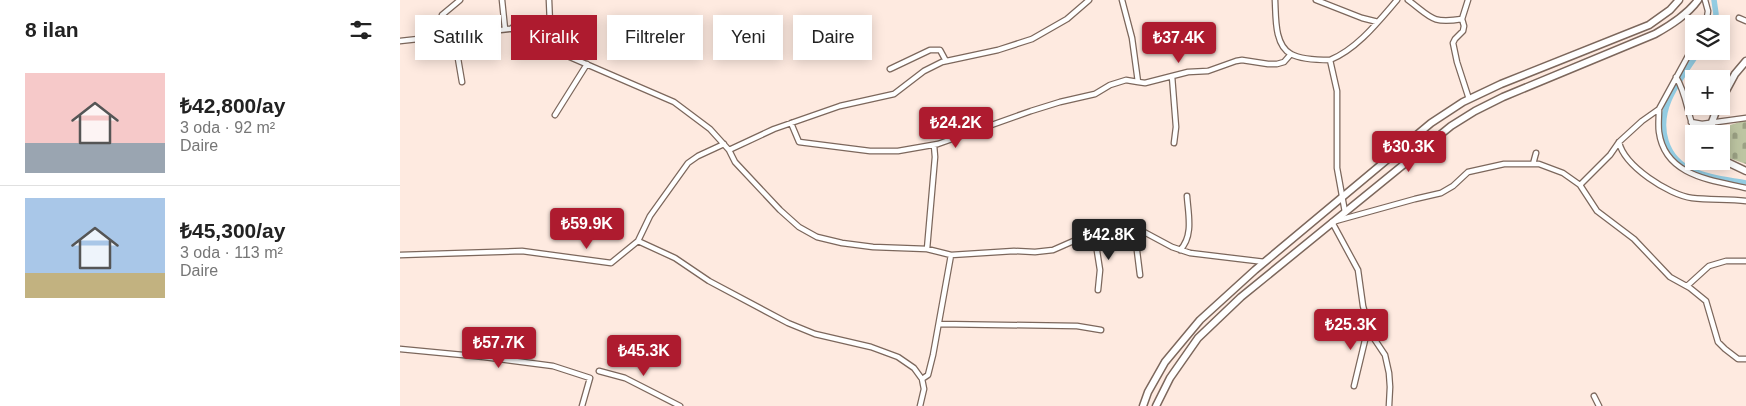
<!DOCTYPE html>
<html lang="tr">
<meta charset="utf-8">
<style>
:root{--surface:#fff;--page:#f6f6f6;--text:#222;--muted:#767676;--line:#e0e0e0;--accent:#ae1b2f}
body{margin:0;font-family:Helvetica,sans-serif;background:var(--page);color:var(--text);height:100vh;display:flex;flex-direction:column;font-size:19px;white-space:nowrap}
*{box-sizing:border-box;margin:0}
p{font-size:16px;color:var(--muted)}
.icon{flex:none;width:28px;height:28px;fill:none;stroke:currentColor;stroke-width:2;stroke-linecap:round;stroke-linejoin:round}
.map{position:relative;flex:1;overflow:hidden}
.sheet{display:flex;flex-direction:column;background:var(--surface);width:400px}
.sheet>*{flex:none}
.hud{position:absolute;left:15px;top:15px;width:475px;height:45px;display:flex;gap:10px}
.controls{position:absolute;left:1285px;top:15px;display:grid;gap:10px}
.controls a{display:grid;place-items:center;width:45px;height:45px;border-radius:0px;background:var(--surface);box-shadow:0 2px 12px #0003;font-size:25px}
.price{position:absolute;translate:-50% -42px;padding:0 11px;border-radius:5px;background:var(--accent);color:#fff;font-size:16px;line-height:32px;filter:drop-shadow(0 1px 2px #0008)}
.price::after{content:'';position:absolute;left:50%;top:30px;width:15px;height:11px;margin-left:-8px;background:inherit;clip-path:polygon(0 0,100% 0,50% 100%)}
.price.selected{background:#222;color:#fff}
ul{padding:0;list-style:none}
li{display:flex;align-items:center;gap:15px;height:125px;padding:0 25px}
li+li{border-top:1px solid var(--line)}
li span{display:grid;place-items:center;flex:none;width:140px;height:100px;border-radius:0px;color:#555}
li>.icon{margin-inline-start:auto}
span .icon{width:60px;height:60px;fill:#fffc;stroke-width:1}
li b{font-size:21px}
h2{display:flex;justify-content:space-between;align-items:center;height:60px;padding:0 25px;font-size:21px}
.pill{padding:0 18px;border-radius:0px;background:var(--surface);box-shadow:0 2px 12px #0003;font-size:18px;line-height:45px}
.pill.selected{background:var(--accent);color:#fff}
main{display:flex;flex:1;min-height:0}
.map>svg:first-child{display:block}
.cemetery{fill:url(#cemetery-stones)}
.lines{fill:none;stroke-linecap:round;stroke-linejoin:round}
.canal{stroke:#93cce2;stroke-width:5.5}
.minor-casing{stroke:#7c675c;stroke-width:7}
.secondary-casing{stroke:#7c675c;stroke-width:9}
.minor{stroke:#fff;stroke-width:4.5}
.secondary{stroke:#fff;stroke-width:6}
</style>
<main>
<section class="sheet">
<h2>8 ilan<svg class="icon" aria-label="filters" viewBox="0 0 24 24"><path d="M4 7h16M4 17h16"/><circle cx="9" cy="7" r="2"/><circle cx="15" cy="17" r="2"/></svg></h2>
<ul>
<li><span style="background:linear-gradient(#f6c9c9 70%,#9aa5b1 0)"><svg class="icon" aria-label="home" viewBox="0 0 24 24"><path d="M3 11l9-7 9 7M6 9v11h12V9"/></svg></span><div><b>₺42,800/ay</b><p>3 oda · 92 m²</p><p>Daire</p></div></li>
<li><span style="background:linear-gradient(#a9c7e8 75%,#c2b280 0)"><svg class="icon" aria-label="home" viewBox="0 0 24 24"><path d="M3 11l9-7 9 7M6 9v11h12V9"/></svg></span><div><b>₺45,300/ay</b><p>3 oda · 113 m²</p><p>Daire</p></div></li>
</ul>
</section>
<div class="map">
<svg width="1346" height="406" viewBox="0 0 1346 406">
<defs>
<pattern id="cemetery-stones" width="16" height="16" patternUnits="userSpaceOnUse" patternTransform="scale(1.25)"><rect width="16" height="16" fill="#bdc5a2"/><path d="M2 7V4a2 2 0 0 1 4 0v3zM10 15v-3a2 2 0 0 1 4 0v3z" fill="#9ba184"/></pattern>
</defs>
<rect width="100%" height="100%" fill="#feeae0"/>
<path class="cemetery" d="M1346 120V164L1326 157 1321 150V134H1318L1327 126Z"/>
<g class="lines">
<path class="canal" d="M1314 0 1316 14 1314 24
M1299 51C1289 67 1276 83 1269 100 1257 128 1265 159 1294 171 1308 178 1330 180 1346 183"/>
<g class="minor-casing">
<path id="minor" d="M102 0 105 29
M149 0 150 24
M722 0 732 38 738 82 745 83 788 72 808 71 836 61 842 60 868 64H877L884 62 891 54
M875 0C876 16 874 45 891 54 900 59 920 60 930 60
M916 0 962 18 978 22
M1008 0C1031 17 1031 24 1062 19
M1068 0 1062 19 1064 26 1063 31 1055 39 1053 43 1057 62 1069 99
M1305 0 1308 11 1306 24
M1339 18 1346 21
M112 28 142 45 274 102 310 129 329 150 335 162 380 210 399 227 417 237 442 243 473 247 527 249 551 255 614 251 635 252 653 250 694 232 725 228 744 232 772 247 790 253 865 262
M54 35 62 82
M36 37 42 15 60 0
M0 41 154 24
M490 69 530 50H540L546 61
M772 76 776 127 774 143
M1276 77C1287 94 1287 115 1296 134
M1259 109C1259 117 1258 125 1259 132 1265 176 1311 180 1346 188
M155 115 187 64
M1291 122 1302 124 1346 118
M391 123 399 142 470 151H498L538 144 631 111 660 102 695 94 710 85 726 80 738 82
M1219 142C1224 166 1269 195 1292 198 1310 200 1328 199 1346 201
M329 150 374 129 440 106 494 94 524 71 542 62 598 50 632 39 667 19 689 0
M1133 164 1136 153
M1180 185 1210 155 1219 142 1242 121 1259 109 1294 45
M945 212 937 168V91L930 60C957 49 978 22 997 0
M740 231 737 251 740 275
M694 232 700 270 698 290
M238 241 275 258 309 281 388 323 415 334 471 347 498 357 514 368 522 379 524 389 520 406
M527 249 535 157 534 145
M780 250C794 236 788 213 787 196
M0 255 122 251 211 263 238 241 250 216 288 163 298 156 324 144
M1287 286 1309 266 1326 261H1346
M539 324 677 326 701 330
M0 349 84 357 153 366 190 378 182 406
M199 371 225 378 280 406
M522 379 528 375 533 355 551 255
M954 386 966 336 971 334
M1194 396 1199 406
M989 406 990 387 989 373 985 355 971 334 963 306 958 270 932 222 1015 199 1041 193 1053 186 1068 172 1104 164H1139L1163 173 1180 185 1197 211 1234 239 1270 277 1290 288 1306 301 1318 342 1325 349 1338 359H1346"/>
</g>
<g class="secondary-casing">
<path id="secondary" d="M1321 100 1335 74 1346 61
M1312 134V122L1318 106
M1321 157 1325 161 1346 171
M743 406 748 392 765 362 800 320 855 270 1031 123 1063 102 1101 84 1249 25 1270 10 1279 0
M756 406 770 378 798 338 841 297 1051 126 1075 111 1103 97 1255 34C1271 25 1287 15 1298 0"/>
</g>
<use href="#minor" class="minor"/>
<use href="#secondary" class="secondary"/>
</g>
</svg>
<div class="controls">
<a><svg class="icon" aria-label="layers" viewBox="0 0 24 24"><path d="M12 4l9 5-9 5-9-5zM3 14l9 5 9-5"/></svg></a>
<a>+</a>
<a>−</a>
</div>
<b class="price" style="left:779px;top:64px">₺37.4K</b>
<b class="price" style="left:556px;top:149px">₺24.2K</b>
<b class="price" style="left:1009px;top:173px">₺30.3K</b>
<b class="price" style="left:187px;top:250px">₺59.9K</b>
<b class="price selected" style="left:709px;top:261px">₺42.8K</b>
<b class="price" style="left:951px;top:351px">₺25.3K</b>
<b class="price" style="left:99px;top:369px">₺57.7K</b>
<b class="price" style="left:244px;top:377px">₺45.3K</b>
<div class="hud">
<a class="pill">Satılık</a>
<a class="pill selected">Kiralık</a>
<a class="pill">Filtreler</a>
<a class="pill">Yeni</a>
<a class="pill">Daire</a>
</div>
</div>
</main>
